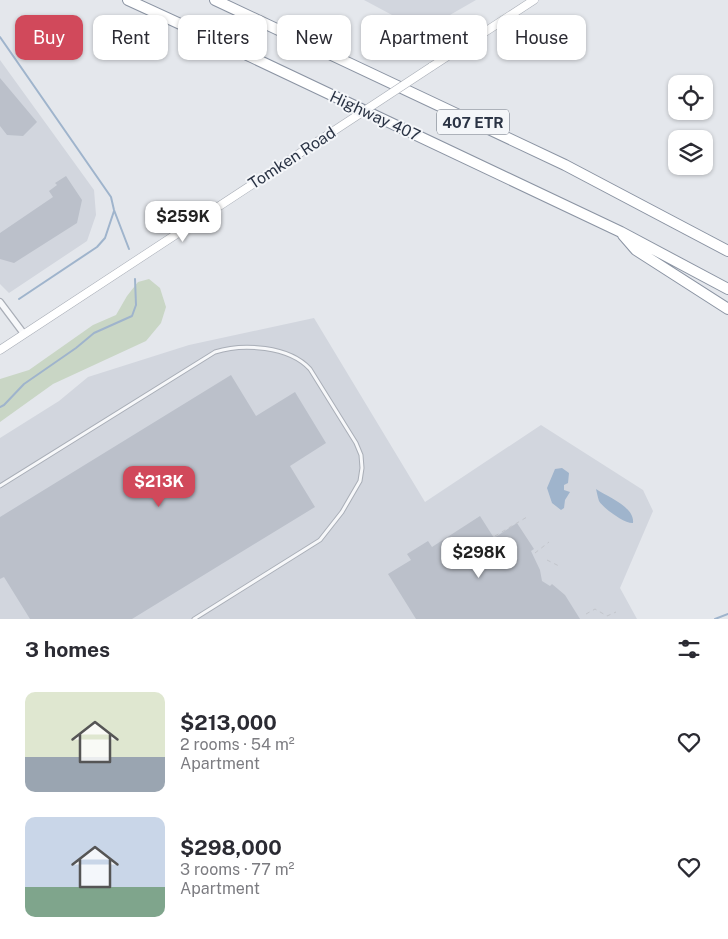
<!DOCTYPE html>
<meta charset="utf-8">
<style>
:root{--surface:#fff;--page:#f7f7f7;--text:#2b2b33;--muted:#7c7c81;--accent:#d1495b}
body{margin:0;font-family:"Public Sans",sans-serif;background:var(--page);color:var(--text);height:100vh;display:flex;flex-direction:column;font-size:19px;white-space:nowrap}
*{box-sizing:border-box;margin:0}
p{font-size:16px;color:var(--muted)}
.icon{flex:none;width:28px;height:28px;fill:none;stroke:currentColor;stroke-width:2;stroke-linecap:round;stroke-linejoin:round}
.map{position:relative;height:619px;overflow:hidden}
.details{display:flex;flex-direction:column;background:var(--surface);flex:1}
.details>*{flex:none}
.hud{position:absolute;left:15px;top:15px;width:699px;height:45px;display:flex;gap:10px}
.fabs{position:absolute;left:668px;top:75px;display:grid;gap:10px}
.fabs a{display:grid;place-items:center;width:45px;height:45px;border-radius:10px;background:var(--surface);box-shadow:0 1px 4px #0004;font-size:25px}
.price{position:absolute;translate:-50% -42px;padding:0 11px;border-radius:10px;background:#fff;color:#222;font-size:16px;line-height:32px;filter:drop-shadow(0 1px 2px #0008)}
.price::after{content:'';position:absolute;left:50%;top:30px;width:15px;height:11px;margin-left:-8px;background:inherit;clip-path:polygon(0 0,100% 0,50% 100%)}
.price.selected{background:var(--accent);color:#fff}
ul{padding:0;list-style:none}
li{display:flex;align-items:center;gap:15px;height:125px;padding:0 25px}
li span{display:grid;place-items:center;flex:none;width:140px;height:100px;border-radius:10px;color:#555}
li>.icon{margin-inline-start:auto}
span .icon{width:60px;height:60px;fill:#fffc;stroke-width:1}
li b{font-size:21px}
h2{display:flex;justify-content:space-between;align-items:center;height:60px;padding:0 25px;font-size:21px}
.pill{padding:0 18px;border-radius:10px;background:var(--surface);box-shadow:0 1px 4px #0004;font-size:18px;line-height:45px}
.pill.selected{background:var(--accent);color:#fff}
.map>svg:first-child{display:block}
.built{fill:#d2d6de}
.green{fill:#c9d6c5}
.water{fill:#9fb4cc}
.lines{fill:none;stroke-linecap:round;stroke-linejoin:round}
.stream{stroke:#9fb4cc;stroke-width:2}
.building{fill:#bbc0ca}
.service-casing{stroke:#a9aeb7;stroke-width:5}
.minor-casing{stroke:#a9aeb7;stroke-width:8}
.secondary-casing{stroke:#a9aeb7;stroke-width:9}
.motorway-casing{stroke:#8b94a3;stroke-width:12}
.path{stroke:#c2c5cb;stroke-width:1;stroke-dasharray:4 4;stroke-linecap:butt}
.service{stroke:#f7f8fa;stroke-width:3}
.minor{stroke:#f7f8fa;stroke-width:5.5}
.secondary{stroke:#fff;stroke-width:8}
.motorway{stroke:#fff;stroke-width:10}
.secondary-bridge-casing{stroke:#a9aeb7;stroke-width:9;stroke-linecap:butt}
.secondary-bridge{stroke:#fff;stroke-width:8}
.labels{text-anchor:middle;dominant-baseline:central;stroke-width:4;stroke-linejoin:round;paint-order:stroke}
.shield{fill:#f4f6f9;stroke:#676e7b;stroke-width:1}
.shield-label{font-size:15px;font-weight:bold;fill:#2b3445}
.street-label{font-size:16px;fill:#2b3445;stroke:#f4f6f9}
</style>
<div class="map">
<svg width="728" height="619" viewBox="0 0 728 619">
<rect width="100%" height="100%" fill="#e4e7ec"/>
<path class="built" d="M364 0H476L422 31Z
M0 60 94 190 96 215 87 241 9 293 0 284Z
M314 318 425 502 541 425 643 490 653 511 620 588 637 619H0V438L59 401 88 377 189 345Z"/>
<path class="green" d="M149 279 160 288 166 307 161 323 146 341 53 384 0 422V379L29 370 93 325 116 315 127 296 138 282Z"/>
<path class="water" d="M562 468 569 473 568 483 564 485V490L570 492 565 500 564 508 561 510 552 503 547 488 555 469Z
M596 489C608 497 635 507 633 523 625 524 603 508 599 501 598 498 597 493 596 489Z"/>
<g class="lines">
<path class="stream" d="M0 37 111 197 114 210 129 249
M19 299 97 247 105 238 114 211
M0 407 4 405 24 384 76 348 94 333 132 316 136 305 135 279
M715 619 728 614"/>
</g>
<path class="building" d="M0 78 37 122 23 136 7 135 0 126Z
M66 176 82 200 77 223 14 263 0 259V233L53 197 49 191 57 185 55 183Z
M231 375 256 416 295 392 326 443 290 466 315 507 132 619H30L4 577 0 579V517Z
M480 516 494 538 517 523 534 549 531 551 540 570 542 581 550 586 552 584 565 595 580 619H416L388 574 411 560 407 554 428 541 432 547Z"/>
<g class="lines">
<g class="service-casing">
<path id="service" d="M0 486 215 352C243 343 289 346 310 369L356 443 361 455 362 468 360 481 342 512 320 540 194 619"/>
</g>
<g class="minor-casing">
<path id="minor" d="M0 302 24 334"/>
</g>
<g class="secondary-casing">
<path id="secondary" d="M431 67 534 0
M0 350 329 134"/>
</g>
<g class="motorway-casing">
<path id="motorway" d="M128 0 226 45 621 232 728 289
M215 0 565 165 728 251
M623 235 636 250 728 309"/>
</g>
<path class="path" d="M495 536 527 517
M535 553 549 542
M547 560 559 566
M586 614 595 609 607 616 616 612"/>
<use href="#service" class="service"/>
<use href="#minor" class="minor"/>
<use href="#secondary" class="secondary"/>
<use href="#motorway" class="motorway"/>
<g class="secondary-bridge-casing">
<path id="secondary-bridge" d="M329 134 431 67"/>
</g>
<use href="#secondary-bridge" class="secondary-bridge"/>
</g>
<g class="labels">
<rect class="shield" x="437" y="109.5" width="72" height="25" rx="4"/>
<g class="shield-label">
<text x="473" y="122">407 ETR</text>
</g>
<g class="street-label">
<text transform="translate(375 116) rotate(25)">Highway 407</text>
<text transform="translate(292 158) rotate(-33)">Tomken Road</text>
</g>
</g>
</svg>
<div class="fabs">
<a><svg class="icon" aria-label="locate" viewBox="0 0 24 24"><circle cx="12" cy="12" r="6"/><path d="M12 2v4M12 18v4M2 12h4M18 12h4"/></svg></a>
<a><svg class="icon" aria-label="layers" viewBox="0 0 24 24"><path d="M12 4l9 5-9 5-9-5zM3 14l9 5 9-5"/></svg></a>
</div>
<b class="price" style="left:183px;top:243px">$259K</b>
<b class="price selected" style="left:159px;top:508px">$213K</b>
<b class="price" style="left:479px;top:579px">$298K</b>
<div class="hud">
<a class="pill selected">Buy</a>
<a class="pill">Rent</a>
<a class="pill">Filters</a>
<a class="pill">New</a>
<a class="pill">Apartment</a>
<a class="pill">House</a>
</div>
</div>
<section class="details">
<h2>3 homes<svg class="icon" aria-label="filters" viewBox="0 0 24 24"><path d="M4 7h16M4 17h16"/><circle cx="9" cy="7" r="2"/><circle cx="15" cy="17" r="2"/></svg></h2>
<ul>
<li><span style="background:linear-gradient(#dfe7d0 65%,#9aa5b1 0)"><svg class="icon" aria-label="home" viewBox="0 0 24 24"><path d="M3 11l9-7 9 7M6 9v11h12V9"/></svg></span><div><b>$213,000</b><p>2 rooms · 54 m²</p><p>Apartment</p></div><svg class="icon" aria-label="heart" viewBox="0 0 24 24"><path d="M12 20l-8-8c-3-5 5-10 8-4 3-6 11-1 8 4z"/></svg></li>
<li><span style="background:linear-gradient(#c9d6e8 70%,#7fa58c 0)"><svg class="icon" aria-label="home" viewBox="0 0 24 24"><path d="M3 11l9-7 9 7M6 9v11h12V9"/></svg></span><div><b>$298,000</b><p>3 rooms · 77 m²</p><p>Apartment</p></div><svg class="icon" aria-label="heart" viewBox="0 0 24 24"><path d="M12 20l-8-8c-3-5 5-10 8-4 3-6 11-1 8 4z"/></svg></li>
</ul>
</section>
